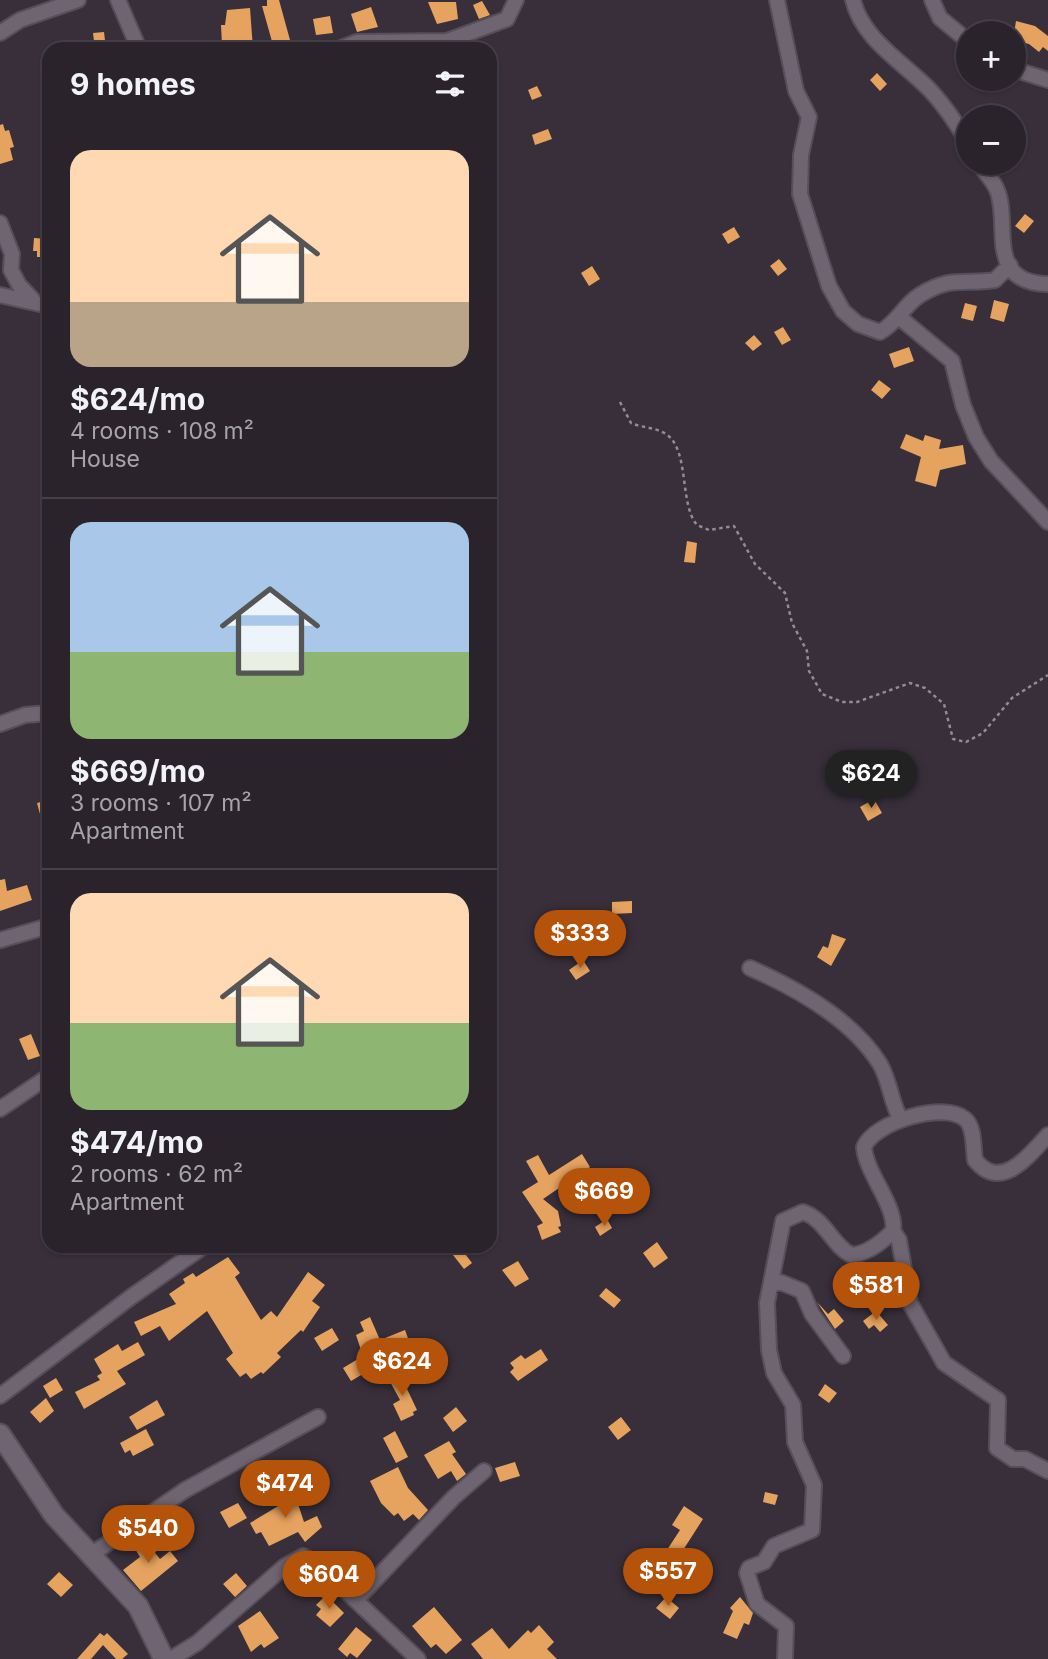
<!DOCTYPE html>
<meta charset="utf-8">
<style>
:root{--surface:#2a232c;--page:#362f38;--text:#f1f3f6;--muted:#a5a4a9;--line:#464048;--accent:#b45309}
body{margin:0;font-family:Inter,sans-serif;background:var(--page);color:var(--text);height:100vh;display:flex;flex-direction:column;font-size:26px;white-space:nowrap}
*{box-sizing:border-box;margin:0}
p{font-size:23px;color:var(--muted)}
.icon{flex:none;width:38px;height:38px;fill:none;stroke:currentColor;stroke-width:2;stroke-linecap:round;stroke-linejoin:round}
.map{position:relative;flex:1;overflow:hidden}
.details{position:absolute;left:42px;top:42px;width:455px;height:1211px;display:flex;flex-direction:column;background:var(--surface);border-radius:21px;box-shadow:0 2px 5px #0004,0 0 0 2px var(--line)}
.details>*{flex:none}
.controls{position:absolute;left:956px;top:21px;display:grid;gap:14px}
.controls a{display:grid;place-items:center;width:70px;height:70px;border-radius:50%;background:var(--surface);box-shadow:0 2px 5px #0004,0 0 0 2px var(--line);font-size:35px}
.price{position:absolute;translate:-50% -60px;padding:0 16px;border-radius:24px;background:var(--accent);color:#fff;font-size:23px;line-height:46px;filter:drop-shadow(0 2px 4px #0008)}
.price::after{content:'';position:absolute;left:50%;top:42px;width:21px;height:16px;margin-left:-10px;background:inherit;clip-path:polygon(0 0,100% 0,50% 100%)}
.price.active{background:#222;color:#fff}
ul{padding:0;list-style:none}
li{display:grid;align-content:center;gap:14px;height:371px;padding:0 28px}
li+li{border-top:2px solid var(--line)}
li span{display:grid;place-items:center;height:217px;border-radius:21px;color:#555}
li>.icon{margin-inline-start:auto}
span .icon{width:126px;height:126px;fill:#fffc;stroke-width:1}
li b{font-size:30px}
h2{display:flex;justify-content:space-between;align-items:center;height:84px;padding:0 28px;font-size:30px}
.map>svg:first-child{display:block}
.building{fill:#e6a35f}
.lines{fill:none;stroke-linecap:round;stroke-linejoin:round}
.minor-casing{stroke:#564e58;stroke-width:18}
.secondary-casing{stroke:#564e58;stroke-width:23}
.path{stroke:#938b95;stroke-width:2.5;stroke-dasharray:3.5 3.5;stroke-linecap:butt}
.minor{stroke:#6f6572;stroke-width:14}
.secondary{stroke:#6f6572;stroke-width:19}
</style>
<div class="map">
<svg width="1048" height="1659" viewBox="0 0 1048 1659">
<rect width="100%" height="100%" fill="#382f3b"/>
<path class="building" d="M267 0H279L290 40 273 45 262 6H267Z
M482 1 490 15 479 19 473 5Z
M428 2H456L458 19 437 24Z
M371 7 378 27 357 32 351 14Z
M250 8 253 49H234L222 45 221 25H225L227 10Z
M330 16 333 33 316 35 313 19Z
M1016 21 1035 26 1048 36V51L1043 47 1039 52 1029 44 1013 40Z
M104 32 106 49H95L93 33Z
M877 73 887 84 880 91 870 80Z
M537 86 542 96 532 100 528 90Z
M3 124 5 131 9 130 14 147 10 148 13 160 0 164V125Z
M548 129 552 139 535 145 532 135Z
M1025 214 1034 221 1024 233 1015 226Z
M734 227 740 237 728 244 722 234Z
M34 238 49 239 48 257H37V251H33Z
M779 259 787 269 778 276 770 266Z
M592 266 600 279 589 286 581 273Z
M994 300 1009 304 1004 322 990 318Z
M965 303 977 306 973 321 961 318Z
M783 327 791 340 782 345 774 332Z
M754 335 762 344 753 351 745 343Z
M909 347 914 361 894 368 889 354Z
M879 380 891 389 882 399 871 390Z
M906 434 923 441 925 435 941 440 939 449 963 445 966 464 940 470 936 487 915 481 921 457 900 448Z
M687 541 697 543 695 563 684 562Z
M874 799 882 813 868 821 860 807Z
M49 800V811L40 814 37 803Z
M5 879 7 891 27 885 32 900 0 911V880Z
M632 901V913L612 914V902Z
M832 934 846 939 831 966 817 957 823 946 828 948Z
M583 960 590 971 576 980 569 970Z
M31 1034 40 1056 28 1060 19 1039Z
M582 1154 590 1167 543 1199 558 1211 561 1226 558 1227 561 1232 542 1240 537 1226 543 1223 522 1192 538 1182 526 1161 538 1155 549 1175Z
M614 1179 628 1187 620 1201 608 1194Z
M607 1219 612 1228 600 1236 595 1227Z
M657 1242 668 1258 654 1268 643 1253Z
M446 1246H459L472 1263 464 1269Z
M228 1257 240 1273 235 1277 261 1320 271 1311 277 1317 308 1272 325 1285 312 1301 320 1307 303 1332 301 1330 277 1353 281 1357 263 1374 261 1372 251 1379 246 1373 240 1377 226 1359 233 1353 207 1311 169 1341 160 1326 141 1336 134 1322 176 1304 169 1294 185 1283 183 1279 193 1273 196 1277Z
M518 1261 529 1279 515 1287 502 1270Z
M606 1288 621 1300 614 1308 599 1296Z
M817 1302 828 1314 834 1309 844 1321 835 1329Z
M876 1311 888 1325 880 1332 874 1325 869 1329 863 1321Z
M370 1317 380 1340 405 1330 409 1341 379 1352 385 1370 370 1375 368 1371 351 1381 343 1368 363 1356 356 1335 364 1331 360 1322Z
M332 1328 339 1340 322 1351 314 1338Z
M138 1342 145 1355 117 1371 126 1384 84 1409 75 1392 100 1380 97 1376 102 1373 94 1359 118 1344 122 1351Z
M541 1349 548 1360 518 1381 510 1372 514 1368 510 1363 521 1355 525 1359Z
M399 1372 417 1410 413 1412 414 1415 401 1421 393 1404 400 1400 388 1378Z
M56 1378 63 1390 50 1398 43 1386Z
M825 1384 837 1393 829 1403 818 1395Z
M46 1398 54 1411 40 1423 30 1412Z
M157 1400 165 1415 137 1430 129 1417Z
M456 1407 467 1421 453 1432 443 1418Z
M621 1417 631 1430 618 1440 608 1427Z
M146 1429 154 1445 133 1456 130 1450 125 1453 120 1443Z
M395 1431 408 1457 396 1463 383 1438Z
M449 1441 456 1452 452 1454 466 1474 457 1481 451 1471 438 1479 424 1455Z
M515 1462 520 1476 500 1482 495 1468Z
M398 1467 408 1488 428 1510 419 1520 413 1514 404 1521 398 1513 394 1516 381 1503 370 1481Z
M292 1486 304 1522 317 1516 322 1527 305 1542 298 1532 269 1546 261 1532 256 1534 250 1523 280 1505 276 1491Z
M765 1492 778 1495 775 1505 763 1502Z
M238 1503 247 1518 229 1528 220 1512Z
M684 1506 703 1519 678 1558 667 1550 680 1530 672 1525Z
M142 1537 160 1559 170 1551 178 1561 141 1591 123 1570 140 1557 132 1544Z
M59 1572 73 1585 61 1597 47 1584Z
M236 1573 247 1586 235 1597 223 1584Z
M326 1595 344 1613 330 1627 316 1615 321 1609 316 1605Z
M666 1597 679 1608 670 1619 656 1608Z
M740 1597 753 1613 749 1625 744 1623 737 1639 723 1633 733 1611 730 1608Z
M434 1607 462 1640 446 1654 436 1644 431 1648 412 1626Z
M260 1611 279 1638 264 1648 261 1644 251 1652 238 1626Z
M539 1625 554 1642 547 1649 557 1659H483L471 1644 492 1628 509 1649 528 1630 531 1633Z
M356 1627 372 1640 357 1658 350 1653 347 1657 338 1649Z
M100 1633 104 1636 107 1633 128 1654 122 1659H116L103 1645 91 1659H77Z"/>
<g class="lines">
<g class="minor-casing">
<path id="minor" d="M118 0 139 49
M777 0 796 91 809 117 801 155 800 194 829 286 843 311 858 324 880 332C897 323 904 305 920 295 952 275 964 285 995 280L1010 265
M853 0C862 39 903 62 930 90 945 106 957 124 968 143
M932 0 940 18 968 41
M0 33 20 20 78 0
M339 49 357 42 447 41 507 19 516 0
M1013 69 1048 80
M979 163C984 172 993 180 997 190 1011 223 984 283 1048 284
M0 223 12 254 11 270 19 285 33 300
M0 295 49 306
M899 317 952 361 963 405 976 437 991 461 1048 522
M0 724 25 715 49 713
M0 940 49 926
M750 968C798 989 852 1019 880 1064 890 1081 891 1103 901 1120
M0 1109 49 1076
M893 1231 899 1240 910 1303 944 1363 998 1400 997 1448 1013 1459H1025L1048 1471
M771 1285 780 1282 802 1291 812 1314 843 1356
M0 1396 131 1297 204 1246
M92 1554 185 1490 318 1417
M356 1600 454 1497 484 1471
M171 1659 197 1643 285 1566 303 1556 315 1562 418 1659
M785 1659 786 1626 757 1604 747 1573 749 1568 764 1562 774 1546 812 1530 814 1485 795 1442 793 1405 774 1373 769 1350 767 1303 783 1221 803 1212C826 1220 831 1244 851 1255 867 1254 882 1242 893 1231 897 1206 866 1174 864 1147 874 1122 944 1101 965 1119 975 1127 973 1148 975 1160 1002 1193 1030 1154 1048 1135"/>
</g>
<g class="secondary-casing">
<path id="secondary" d="M0 1434 54 1515 138 1606 164 1659"/>
</g>
<path class="path" d="M620 402 631 423C642 428 655 427 666 434 690 450 679 504 697 525L709 530 734 526 755 564 785 593 792 623 807 651 809 671 822 694 842 702H857L910 683 925 688 944 704 953 739 966 742 983 733 1012 698 1048 675"/>
<use href="#minor" class="minor"/>
<use href="#secondary" class="secondary"/>
</g>
</svg>
<div class="controls">
<a>+</a>
<a>−</a>
</div>
<b class="price active" style="left:871px;top:810px">$624</b>
<b class="price" style="left:580px;top:970px">$333</b>
<b class="price" style="left:604px;top:1228px">$669</b>
<b class="price" style="left:876px;top:1322px">$581</b>
<b class="price" style="left:402px;top:1398px">$624</b>
<b class="price" style="left:285px;top:1520px">$474</b>
<b class="price" style="left:148px;top:1565px">$540</b>
<b class="price" style="left:668px;top:1608px">$557</b>
<b class="price" style="left:329px;top:1611px">$604</b>
<section class="details">
<h2>9 homes<svg class="icon" aria-label="filters" viewBox="0 0 24 24"><path d="M4 7h16M4 17h16"/><circle cx="9" cy="7" r="2"/><circle cx="15" cy="17" r="2"/></svg></h2>
<ul>
<li><span style="background:linear-gradient(#ffd9b3 70%,#b9a48a 0)"><svg class="icon" aria-label="home" viewBox="0 0 24 24"><path d="M3 11l9-7 9 7M6 9v11h12V9"/></svg></span><div><b>$624/mo</b><p>4 rooms · 108 m²</p><p>House</p></div></li>
<li><span style="background:linear-gradient(#a9c7e8 60%,#8fb573 0)"><svg class="icon" aria-label="home" viewBox="0 0 24 24"><path d="M3 11l9-7 9 7M6 9v11h12V9"/></svg></span><div><b>$669/mo</b><p>3 rooms · 107 m²</p><p>Apartment</p></div></li>
<li><span style="background:linear-gradient(#ffd9b3 60%,#8fb573 0)"><svg class="icon" aria-label="home" viewBox="0 0 24 24"><path d="M3 11l9-7 9 7M6 9v11h12V9"/></svg></span><div><b>$474/mo</b><p>2 rooms · 62 m²</p><p>Apartment</p></div></li>
</ul>
</section>
</div>
